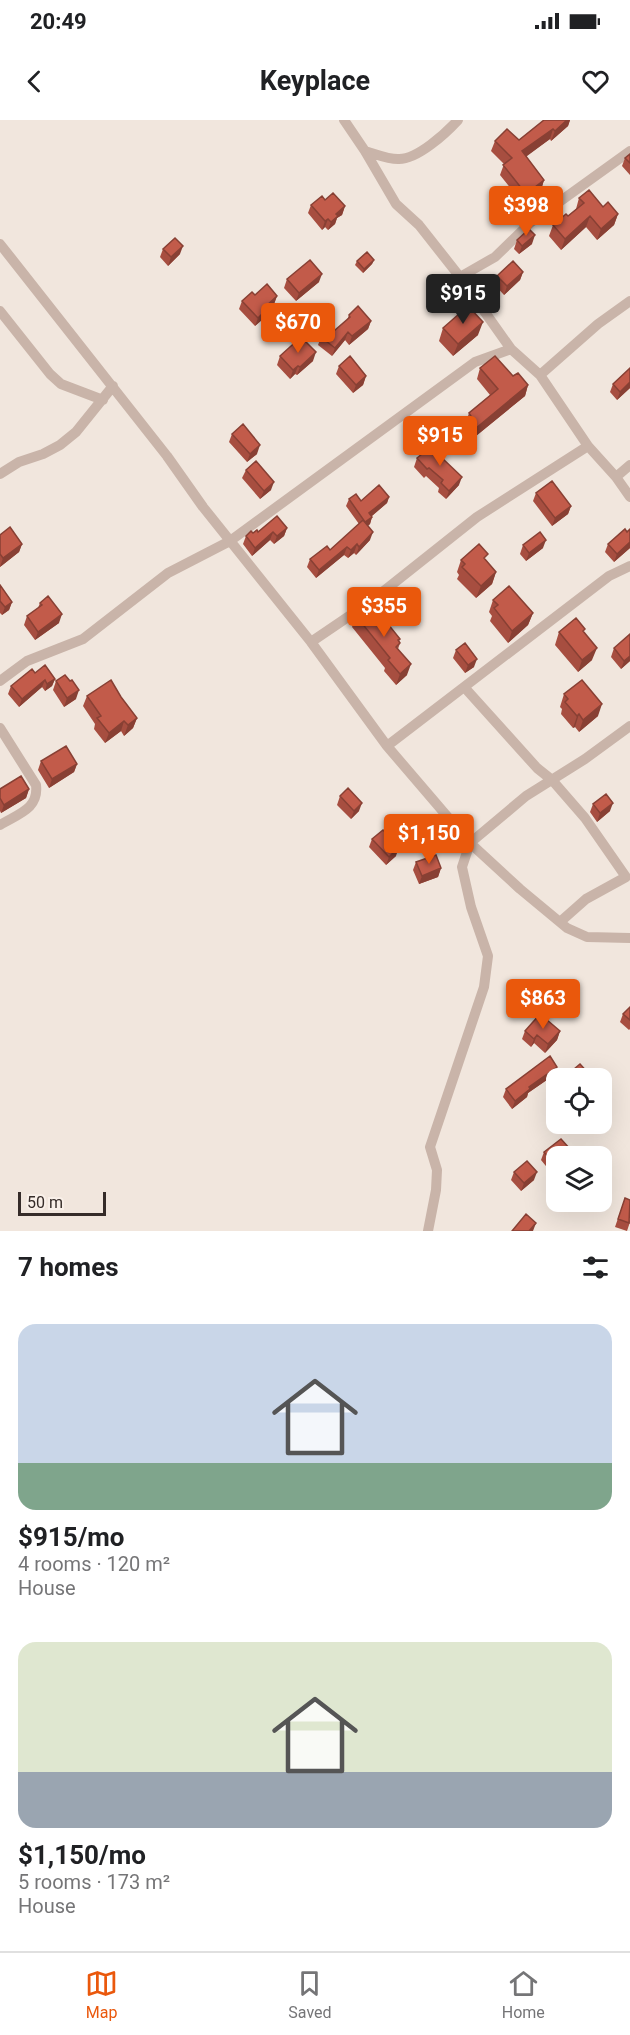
<!DOCTYPE html>
<meta charset="utf-8">
<style>
:root{--surface:#fff;--page:#f2f2f2;--text:#202124;--muted:#757577;--line:#e0e0e0;--accent:#ea580c}
body{margin:0;font-family:Roboto,sans-serif;background:var(--page);color:var(--text);height:100vh;display:flex;flex-direction:column;font-size:22px;white-space:nowrap}
*{box-sizing:border-box;margin:0}
p{font-size:20px;color:var(--muted)}
.icon{flex:none;width:33px;height:33px;fill:none;stroke:currentColor;stroke-width:2;stroke-linecap:round;stroke-linejoin:round}
.map{position:relative;height:1111px;overflow:hidden}
.panel{display:flex;flex-direction:column;background:var(--surface);flex:1}
.panel>*{flex:none}
.tools{position:absolute;left:546px;top:948px;display:grid;gap:12px}
.tools a{display:grid;place-items:center;width:66px;height:66px;border-radius:12px;background:var(--surface);box-shadow:0 6px 24px #0002;font-size:30px}
.scale{position:absolute;left:18px;bottom:15px;width:88px;box-sizing:border-box;padding-left:6px;border:3px solid #362c29;border-top:0;font-size:16px;line-height:21px;white-space:nowrap;color:#362c29;-webkit-text-stroke:4px #f9f0e9;paint-order:stroke}
.price{position:absolute;translate:-50% -51px;padding:0 14px;border-radius:6px;background:var(--accent);color:#fff;font-size:20px;line-height:39px;filter:drop-shadow(0 2px 3px #0008)}
.price::after{content:'';position:absolute;left:50%;top:36px;width:18px;height:14px;margin-left:-9px;background:inherit;clip-path:polygon(0 0,100% 0,50% 100%)}
.price.on{background:#222;color:#fff}
ul{padding:0;list-style:none}
li{display:grid;align-content:center;gap:12px;height:318px;padding:0 18px}
li span{display:grid;place-items:center;height:186px;border-radius:18px;color:#555}
li>.icon{margin-inline-start:auto}
span .icon{width:108px;height:108px;fill:#fffc;stroke-width:1}
li b{font-size:26px}
h2{display:flex;justify-content:space-between;align-items:center;height:72px;padding:0 18px;font-size:26px}
.status{display:flex;justify-content:space-between;align-items:center;height:42px;padding:0 30px;background:var(--surface);direction:ltr}
.status svg{height:16px;fill:currentColor}
header{display:flex;justify-content:space-between;align-items:center;height:78px;padding:0 18px;background:var(--surface);font-size:27px;font-weight:700}
.tabs{display:flex;justify-content:space-around;align-items:center;height:84px;border-top:2px solid var(--line);background:var(--surface);font-size:16px;color:var(--muted)}
.tabs a{display:grid;justify-items:center;gap:3px}
.tabs .on{color:var(--accent)}
.map>svg:first-child{display:block}
.lines{fill:none;stroke-linecap:round;stroke-linejoin:round}
.minor{stroke:#c9b4a9;stroke-width:10}
.wall{fill:#a74e40}
.shaded-wall{fill:#884034}
.building{fill:#c25b4a;stroke:#884034;stroke-width:1.5}
</style>
<div class="status"><b>20:49</b><svg viewBox="0 0 49 12"><path d="M0 12V9h3v3zM5 12V6h3v6zM10 12V3h3v9zM15 12V0h3v12zM26 1h20v11H26zM47 4h2v5h-2z"/></svg></div>
<header><svg class="icon" aria-label="back" viewBox="0 0 24 24"><path d="M15 5l-7 7 7 7"/></svg>Keyplace<svg class="icon" aria-label="heart" viewBox="0 0 24 24"><path d="M12 20l-8-8c-3-5 5-10 8-4 3-6 11-1 8 4z"/></svg></header>
<div class="map">
<svg width="630" height="1111" viewBox="0 0 630 1111">
<rect width="100%" height="100%" fill="#f1e6dd"/>
<g class="lines">
<path class="minor" d="M365 31C376 34 387 39 398 39 417 40 446 13 458 0
M0 124 167 336 203 387 311 522 387 626 470 723 520 769 567 808 587 817 630 818
M460 157 495 137 530 103 630 31
M0 191 50 254 61 264 103 280
M511 229 540 255 588 326 616 357 630 377
M540 255 598 204 630 181
M0 354 19 342 43 334 60 325 76 312 113 266
M616 357 630 345
M311 522 370 482 477 397 588 326
M0 561 27 541 83 519 168 453 230 421 475 242 511 229 460 157 419 105 396 84 365 31 344 0
M465 568 537 648 552 660 585 698 626 757 586 779 560 802
M0 608 36 665C39 689 18 694 0 705
M387 626 609 456 630 446
M428 1111 436 1070 437 1050 430 1027 484 867 488 836 471 787 462 747 470 723 526 676 585 639 630 606"/>
</g>
<path class="wall" d="M544 0H570L568 6 551 21 550 19 526 36 544 60 541 70 523 84 500 55 504 44 491 31 495 21 519 20Z
M630 34V55L622 46 625 38Z
M579 78 603 87 618 94 614 105 597 120 586 107 561 130 549 116 553 105 568 96 576 89Z
M311 85 345 86 342 95 337 98 335 104 328 110 325 107 322 110 308 93Z
M517 120 532 124 519 134 514 129Z
M163 129 180 134 168 146 160 137Z
M374 140 372 144 363 153 355 145 357 141Z
M523 152 520 160 504 175 494 164 497 156Z
M287 159 319 162 296 181 284 168Z
M255 175 277 176 274 184 265 193 263 199 255 206 239 189 242 181Z
M349 195 371 201 368 209 349 225 345 220 332 236 318 225 321 217 335 210 347 200Z
M443 208 478 215 453 236 439 221Z
M280 236 313 241 297 255 295 254 290 259 277 245Z
M339 246 366 256 363 265 353 273 336 254Z
M480 248 513 256 528 265 525 276 460 329 452 320 456 309 467 299 469 293 490 275 477 259Z
M630 248V268L617 280 610 272 613 264Z
M232 314 257 334 247 342 229 322Z
M442 336V338L459 365 446 379 438 372 439 368 426 356 424 358 414 347 417 338Z
M246 350 271 370 260 379 242 358Z
M536 373 571 386 568 394 552 406 533 381Z
M389 377 387 383 372 396V397L370 404 368 406 370 420 356 435 354 433 348 438 344 435 316 458 307 447 310 439 330 430 359 404 346 386 349 379 361 381Z
M287 408 284 416 274 424 270 420 252 436 243 424 246 416 258 412Z
M630 409V428L614 442 605 432 608 424Z
M0 415 22 424 19 432 0 447Z
M523 425 543 428 526 441 520 434Z
M461 440H486L496 452 492 464 476 478 457 459 459 455 457 452Z
M0 465 12 482 9 490 2 495 0 493Z
M493 480 533 493 528 505 508 523 490 501 492 496 489 492Z
M40 483 59 503 35 520 24 505 27 496 38 488Z
M366 492 400 519 399 522 400 523 398 529 407 555 396 565 384 551 385 548 352 507 356 496Z
M559 512H584L592 540 578 552 555 525Z
M614 528 630 541 621 549 611 537Z
M456 530 474 547 465 553 453 538Z
M35 553 55 559 52 566 45 571 42 567 19 587 8 574 11 566Z
M56 561 76 579 64 587 53 570Z
M564 574 598 596 579 612 575 607 573 608 561 594 562 589 560 587Z
M87 576 121 577 137 598 133 608 124 616 121 611 105 623 94 609 95 604 83 586Z
M41 641 77 644 74 652 49 668 38 650Z
M0 669H29L26 678 1 693 0 691Z
M340 676 359 691 351 699 337 685Z
M593 684 610 691 597 702 590 692Z
M372 719 396 736 386 745 369 727Z
M416 742 441 748 438 757 419 764 413 750Z
M630 887V909L629 910 620 902 623 894Z
M525 911H560L557 920 545 933 534 923 531 927 522 919Z
M557 947 554 955 528 973 527 977 512 989 503 977 506 969Z
M570 1029 567 1036H556L550 1051 541 1040 544 1032Z
M514 1052 534 1060 521 1071 511 1060Z
M625 1078 630 1102 627 1111 615 1107Z"/>
<path class="shaded-wall" d="M567 0H570L568 6 551 21 555 11Z
M553 9 550 19 519 42 522 31Z
M544 60 541 70 523 84 526 74Z
M345 86 342 95 337 98 335 104 328 110 331 102 336 94Z
M618 94 614 105 597 120 601 109Z
M590 96 586 107 561 130 565 119Z
M328 99 325 107 322 110 325 101Z
M535 115 532 124 519 134 522 126Z
M183 126 180 134 168 146 171 137Z
M374 140 372 144 363 153 364 149Z
M523 152 520 160 504 175 507 166Z
M322 154 319 162 296 181 299 173Z
M277 176 274 184 265 193 263 199 255 206 258 198 264 188Z
M371 201 368 209 349 225 352 216Z
M483 202 478 215 453 236 458 224Z
M348 212 345 220 332 236 335 228Z
M316 232 313 241 297 255 300 247Z
M298 246 295 254 290 259 293 250Z
M366 256 363 265 353 273 356 265Z
M630 262V268L617 280 620 272Z
M528 265 525 276 460 329 464 318Z
M260 325 257 334 247 342 250 334Z
M462 357 459 365 446 379 449 371Z
M274 362 271 370 260 379 264 371Z
M389 377 387 383 367 400 369 393Z
M571 386 568 394 552 406 555 398Z
M372 397 370 404 363 409 365 402Z
M287 408 284 416 274 424 277 416Z
M273 412 270 420 252 436 255 428Z
M373 412 370 420 356 435 359 427Z
M546 420 543 428 526 441 529 433Z
M630 422V428L614 442 617 434Z
M22 424 19 432 0 447 3 438Z
M357 424 354 433 348 438 351 430Z
M347 427 344 435 316 458 319 450Z
M496 452 492 464 476 478 481 466Z
M12 482 9 490 2 495 5 487Z
M533 493 528 505 508 523 512 511Z
M62 494 59 503 35 520 38 512Z
M597 528 592 540 578 552 582 540Z
M630 536V541L621 549 624 541Z
M477 539 474 547 465 553 468 545Z
M411 544 407 555 396 565 400 554Z
M55 559 52 566 45 571 47 564Z
M45 560 42 567 19 587 22 579Z
M79 570 76 579 64 587 67 578Z
M602 584 598 596 579 612 583 600Z
M579 594 575 607 573 608 577 596Z
M137 598 133 608 124 616 128 605Z
M124 601 121 611 105 623 109 613Z
M77 644 74 652 49 668 52 659Z
M29 669 26 678 1 693 4 685Z
M362 683 359 691 351 699 354 691Z
M613 683 610 691 597 702 600 693Z
M399 727 396 736 386 745 389 737Z
M441 748 438 757 419 764 422 756Z
M560 911 557 920 545 933 548 924Z
M537 915 534 923 531 927 534 919Z
M557 947 554 955 528 973 527 977 512 989 515 981 529 967Z
M570 1029 567 1036H561Z
M556 1040V1046L550 1051 553 1043Z
M537 1052 534 1060 521 1071 524 1063Z
M536 1103 533 1111H529Z"/>
<path class="building" d="M544 0H567L555 11 553 9 522 31 544 60 526 74 503 45 512 38 495 21 507 9 519 20Z
M630 34V43L625 38Z
M589 70 603 87 608 82 618 94 601 109 590 96 565 119 553 105 566 94 568 96 584 83 579 78Z
M333 73 345 86 336 94 338 96 331 102 328 99 325 101 311 85 322 76 325 80Z
M529 109 535 115 522 126 517 120Z
M175 118 183 126 171 137 163 129Z
M367 132 374 140 364 149 357 141Z
M310 140 322 154 299 173 287 159Z
M513 141 523 152 507 166 497 156Z
M267 164 277 176 264 188 266 190 258 198 242 181 252 172 255 175Z
M358 186 371 201 352 216 348 212 335 228 321 217 329 206 335 210 350 197 349 195Z
M468 186 483 202 458 224 443 208Z
M301 217 316 232 300 247 298 246 293 250 280 236Z
M350 236 366 256 356 265 339 246Z
M495 236 513 256 518 253 528 265 464 318 456 309 471 296 469 293 498 269 480 248Z
M630 248V262L620 272 613 264Z
M243 304 260 325 250 334 232 314Z
M433 325 442 336 441 337 462 357 449 371 441 363 443 360 429 348 427 349 417 338Z
M256 341 274 362 264 371 246 350Z
M552 361 571 386 555 398 536 373Z
M379 365 389 377 369 393 372 397 365 402 349 379 356 374 361 381Z
M277 396 287 408 277 416 273 412 255 428 246 416 251 411 253 413 257 410 258 412Z
M363 400 373 412 359 427 357 424 351 430 347 427 319 450 310 439 327 426 330 430Z
M10 407 22 424 3 438 0 434V415Z
M625 409 627 412 630 409V422L617 434 608 424Z
M540 412 546 420 529 433 523 425Z
M479 424 488 434 484 438 496 452 481 466 462 447 465 444 461 440Z
M0 465 12 482 5 487 0 481Z
M509 466 533 493 512 511 494 488 498 485 493 480Z
M48 476 62 494 38 512 27 496 42 485 40 483Z
M372 487 375 490 376 489 400 519 398 520 400 523 396 527 411 544 400 554 388 540 390 538 356 496 364 490 366 492Z
M576 498 585 509 583 511 597 528 582 540 559 512Z
M630 514V536L624 541 614 528Z
M465 523 477 539 468 545 456 530Z
M45 545 55 559 47 564 45 560 22 579 11 566 32 549 35 553Z
M65 555 70 561 72 560 79 570 67 578 56 561Z
M111 560 121 577 137 598 128 605 124 601 109 613 97 598 101 596 87 576Z
M582 560 602 584 583 600 579 594 577 596 565 582 568 579 564 574Z
M66 626 77 644 52 659 41 641Z
M21 656 29 669 4 685 0 678V669Z
M348 668 362 683 354 691 340 676Z
M606 674 613 683 600 693 593 684Z
M383 710 399 727 389 737 372 719Z
M436 735 441 748 422 756 416 742Z
M630 887V900L623 894Z
M540 894 560 911 548 924 537 915 534 919 525 911Z
M550 936 557 947 529 967 530 969 515 981 506 969Z
M580 944 591 956 588 958H570L567 955Z
M561 1019 570 1029 561 1036H556V1040L553 1043 544 1032Z
M527 1041 537 1052 524 1063 514 1052Z
M625 1078 630 1080 629 1103 618 1099Z
M526 1094 536 1103 529 1111H512Z"/>
</svg>
<div class="tools">
<a><svg class="icon" aria-label="locate" viewBox="0 0 24 24"><circle cx="12" cy="12" r="6"/><path d="M12 2v4M12 18v4M2 12h4M18 12h4"/></svg></a>
<a><svg class="icon" aria-label="layers" viewBox="0 0 24 24"><path d="M12 4l9 5-9 5-9-5zM3 14l9 5 9-5"/></svg></a>
</div>
<div class="scale">50 m</div>
<b class="price" style="left:526px;top:117px">$398</b>
<b class="price on" style="left:463px;top:205px">$915</b>
<b class="price" style="left:298px;top:234px">$670</b>
<b class="price" style="left:440px;top:347px">$915</b>
<b class="price" style="left:384px;top:518px">$355</b>
<b class="price" style="left:429px;top:745px">$1,150</b>
<b class="price" style="left:543px;top:910px">$863</b>
</div>
<section class="panel">
<h2>7 homes<svg class="icon" aria-label="filters" viewBox="0 0 24 24"><path d="M4 7h16M4 17h16"/><circle cx="9" cy="7" r="2"/><circle cx="15" cy="17" r="2"/></svg></h2>
<ul>
<li><span style="background:linear-gradient(#c9d6e8 75%,#7fa58c 0)"><svg class="icon" aria-label="home" viewBox="0 0 24 24"><path d="M3 11l9-7 9 7M6 9v11h12V9"/></svg></span><div><b>$915/mo</b><p>4 rooms · 120 m²</p><p>House</p></div></li>
<li><span style="background:linear-gradient(#dfe7d0 70%,#9aa5b1 0)"><svg class="icon" aria-label="home" viewBox="0 0 24 24"><path d="M3 11l9-7 9 7M6 9v11h12V9"/></svg></span><div><b>$1,150/mo</b><p>5 rooms · 173 m²</p><p>House</p></div></li>
</ul>
</section>
<nav class="tabs">
<a class="on"><svg class="icon" aria-label="map" viewBox="0 0 24 24"><path d="M3 6l6-2 6 2 6-2v14l-6 2-6-2-6 2zM9 4v14M15 6v14"/></svg>Map</a>
<a><svg class="icon" aria-label="saved" viewBox="0 0 24 24"><path d="M7 4h10v16l-5-4-5 4z"/></svg>Saved</a>
<a><svg class="icon" aria-label="home" viewBox="0 0 24 24"><path d="M3 11l9-7 9 7M6 9v11h12V9"/></svg>Home</a>
</nav>
